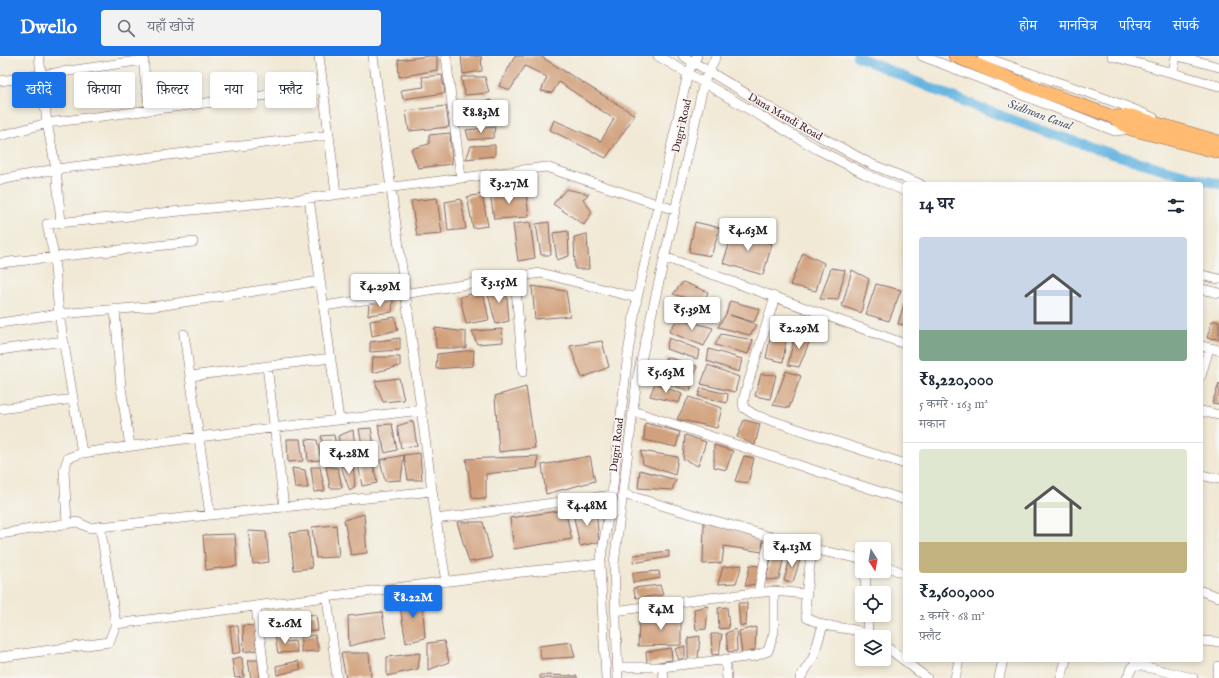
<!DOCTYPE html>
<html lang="hi">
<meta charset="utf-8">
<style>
:root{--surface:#fff;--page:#f2f2f3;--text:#1f2937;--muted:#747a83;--line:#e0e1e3;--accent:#1a73e8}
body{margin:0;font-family:"IM FELL English","Noto Serif Devanagari",serif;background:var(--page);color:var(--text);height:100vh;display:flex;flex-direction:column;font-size:15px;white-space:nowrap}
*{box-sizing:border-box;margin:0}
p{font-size:13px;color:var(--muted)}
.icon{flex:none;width:22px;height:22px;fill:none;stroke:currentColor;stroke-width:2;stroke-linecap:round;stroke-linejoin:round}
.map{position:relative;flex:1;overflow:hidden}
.details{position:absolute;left:903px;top:126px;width:300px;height:480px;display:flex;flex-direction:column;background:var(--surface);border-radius:4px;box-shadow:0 2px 6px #0003}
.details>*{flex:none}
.top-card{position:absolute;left:12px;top:16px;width:380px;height:36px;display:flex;gap:8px}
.needle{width:26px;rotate:169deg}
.tools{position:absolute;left:855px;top:486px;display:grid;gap:8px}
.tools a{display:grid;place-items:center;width:36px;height:36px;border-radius:4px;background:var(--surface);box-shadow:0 2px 6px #0003;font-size:20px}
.price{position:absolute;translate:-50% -34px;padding:0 9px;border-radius:4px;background:#fff;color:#222;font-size:13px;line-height:26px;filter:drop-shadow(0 1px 2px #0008)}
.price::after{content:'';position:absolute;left:50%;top:24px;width:12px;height:9px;margin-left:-6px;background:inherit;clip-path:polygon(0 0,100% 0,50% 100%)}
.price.on{background:var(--accent);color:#fff}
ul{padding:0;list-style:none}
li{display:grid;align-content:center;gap:8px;height:212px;padding:0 16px}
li+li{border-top:1px solid var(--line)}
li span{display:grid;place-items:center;height:124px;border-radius:4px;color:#555}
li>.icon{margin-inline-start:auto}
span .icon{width:72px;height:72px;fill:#fffc;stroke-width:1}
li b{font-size:17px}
h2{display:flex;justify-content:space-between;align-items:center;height:48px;padding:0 16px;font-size:17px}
.tag{padding:0 14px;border-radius:4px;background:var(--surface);box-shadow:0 2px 6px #0003;font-size:14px;line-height:36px}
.tag.on{background:var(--accent);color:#fff}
header{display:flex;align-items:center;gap:24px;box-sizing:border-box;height:56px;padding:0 20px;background:var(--accent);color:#fff}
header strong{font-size:19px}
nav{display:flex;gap:22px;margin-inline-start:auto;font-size:14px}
.search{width:280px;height:36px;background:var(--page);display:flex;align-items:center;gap:10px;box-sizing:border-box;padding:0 14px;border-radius:4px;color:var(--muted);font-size:15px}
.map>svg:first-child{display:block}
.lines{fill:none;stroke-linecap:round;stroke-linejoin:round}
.canal{stroke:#65b4e0;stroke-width:10}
.building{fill:#d1a07c}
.minor-casing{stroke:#846666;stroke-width:10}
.highway-casing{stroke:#846666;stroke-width:14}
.minor{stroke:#fff;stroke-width:9}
.highway{stroke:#ffbb71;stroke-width:13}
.labels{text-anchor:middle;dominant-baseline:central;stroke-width:3;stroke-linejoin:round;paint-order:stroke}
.street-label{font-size:11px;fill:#4a1f2b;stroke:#f6f6f2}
.water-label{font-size:12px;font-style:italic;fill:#53536a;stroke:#f6f6f2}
</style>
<header>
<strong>Dwello</strong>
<div class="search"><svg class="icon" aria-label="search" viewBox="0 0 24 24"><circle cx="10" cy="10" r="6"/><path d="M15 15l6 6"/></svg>यहाँ खोजें</div>
<nav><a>होम</a><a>मानचित्र</a><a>परिचय</a><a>संपर्क</a></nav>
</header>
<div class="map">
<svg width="1219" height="622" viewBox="0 0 1219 622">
<rect width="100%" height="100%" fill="#f6f6f2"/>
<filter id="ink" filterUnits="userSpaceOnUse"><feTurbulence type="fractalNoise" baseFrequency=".025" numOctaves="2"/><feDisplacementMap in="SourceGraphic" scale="8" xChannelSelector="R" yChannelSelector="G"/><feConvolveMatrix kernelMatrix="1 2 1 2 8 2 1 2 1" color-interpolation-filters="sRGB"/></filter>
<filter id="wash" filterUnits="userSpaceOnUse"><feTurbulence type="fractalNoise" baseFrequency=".012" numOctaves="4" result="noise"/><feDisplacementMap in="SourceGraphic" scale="16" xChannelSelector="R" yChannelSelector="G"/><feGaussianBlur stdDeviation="0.9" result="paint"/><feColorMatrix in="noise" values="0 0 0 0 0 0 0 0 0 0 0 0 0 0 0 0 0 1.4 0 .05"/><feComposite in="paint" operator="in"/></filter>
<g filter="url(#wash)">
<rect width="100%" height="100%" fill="#f1e9d5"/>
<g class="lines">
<path class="canal" d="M857 0C974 53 1095 97 1219 128"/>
</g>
<g id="blocks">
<path class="building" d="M428 0H437V14L399 21 398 4Z
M461 0H481L482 15 463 18Z
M515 0H540L635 59 606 102 550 74 554 64 601 85 614 63 559 26 552 37 541 35 547 21 525 10 510 34 499 30Z
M442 19 445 37 403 43 401 34 424 31 422 21Z
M461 21H485L489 37 465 39Z
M491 44 492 62 463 68 462 48Z
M446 50 449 71 409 75 406 55Z
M495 71 493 82 469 84 466 74Z
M450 77 452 108 418 112 411 93 429 88V79Z
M495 89V100L466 103 471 90Z
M566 133 589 138 583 143 592 156 584 169 553 148Z
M490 136 526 137 529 161 494 163Z
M482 138 488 170 473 172 467 141Z
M437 142 442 178 417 180 411 145Z
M461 143 466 173 448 175 445 146Z
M530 166 535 202 518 205 513 168Z
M549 166 551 199H541L536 168Z
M695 166 720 172 711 200 689 196Z
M735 171 772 188 763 219 723 207Z
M568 175 569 200 557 204 553 177Z
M587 178 589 213H575L574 181Z
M803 197 824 207 816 235 790 229Z
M831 212 845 214 838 244 820 243Z
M852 214 869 223 861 257 842 250Z
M683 226 708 236 703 247 673 238Z
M876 228 901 234 889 265 866 258Z
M506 230 509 265 496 268 487 235Z
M532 230 566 235 570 260 535 263Z
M483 235 489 264 466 268 460 241Z
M393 244 392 256 368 259 369 247Z
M905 244V269L898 268Z
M730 245 760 253 754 266 730 259 757 269 750 279 718 271 726 258Z
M395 261 398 274 372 280 370 265Z
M678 262 713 272 704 290 669 276Z
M1212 265H1219V283L1207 282Z
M435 272 466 276V292H436Z
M502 273 503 286 477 288 472 275Z
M721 278 753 284 748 298 715 289Z
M771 278 786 284 783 306 766 302Z
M795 278 811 282 799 311 788 309Z
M400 282V294L370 296V286Z
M669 282 700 294 697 303 666 293Z
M602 285 609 311 582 322 570 290Z
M709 293 742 303 739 316 707 305Z
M474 294 473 310 436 313 437 298Z
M373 301H400V310L372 317Z
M666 301 697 310 694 321 663 312Z
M708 309 739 321 735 336 701 328Z
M786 315 801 320 789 352 773 349Z
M664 316 692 328 690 335 661 326Z
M761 318 776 319 770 343 755 340Z
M399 322 404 344 383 346 375 325Z
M655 327 682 338 679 347 650 340Z
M1219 328V348L1212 347Z
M526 331 535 392 499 396 495 340Z
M701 332 728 338 727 347 698 340Z
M689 341 722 352 717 372 677 363Z
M744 364 760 368 755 389 737 381Z
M413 365 417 390 401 392 397 370Z
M645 367 680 376 676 391 644 384Z
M392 368 397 394 385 397 378 369Z
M371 372 375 395 364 398 359 373Z
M353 374 356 398 343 402 338 380Z
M334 379 338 402 325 404 321 380Z
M685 379 706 386 698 410 683 403Z
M287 383H300L303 405 288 406Z
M306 383 317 384 321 404 308 405Z
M714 389 733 395 726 414 714 411Z
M641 395 678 401 675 419 643 408Z
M420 397 422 424H408L404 399Z
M404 399 401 424 385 425 380 404Z
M538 400 537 412 486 418V443L472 442 466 403Z
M590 400 595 425 546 438 542 409Z
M744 400 754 402 748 427 735 425Z
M372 402 377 427 362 430 358 408Z
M353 407 355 431 350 435 340 408Z
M326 410 338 412 342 432H330Z
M311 411H320L325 435 314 436Z
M292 412 305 414 308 432H295Z
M640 414 676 424 672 434 638 432Z
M565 454 572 483 514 493 510 462Z
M596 454 599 486 580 490 573 457Z
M364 458 367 497 351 499 344 464Z
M457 466H483L492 502 469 506Z
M704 466 763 481 762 496 724 490 722 507 703 508Z
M336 469 339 501 316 502 312 471Z
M248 475 266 476 269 506 253 508Z
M308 475 312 512 294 514 290 477Z
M235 478 237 510 206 514 203 479Z
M669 495V501L633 507 634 499Z
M772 498 784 500 779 523 766 524Z
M791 498 801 501 793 526 784 525Z
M742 509 736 527 718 528 723 511Z
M750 509 760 510 756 528 745 530Z
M659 515 660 522 633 527V517Z
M660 529 663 539 636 542 633 532Z
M422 542 425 582 406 587 399 545Z
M738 547H747L746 570 740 569Z
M708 550 706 573 696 574 694 553Z
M727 551 729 572 719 573 718 552Z
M382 556 386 581 349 590 348 560Z
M681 557V589L638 590 639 565Z
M295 558 316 559 318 574 297 576Z
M289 560 291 575 268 579 269 561Z
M243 569 254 570 257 594 244 596Z
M230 570H238L241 596 233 598Z
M756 571 755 594 742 598 739 575Z
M736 573 737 595 728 596 726 577Z
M711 578H722L719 598 712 599Z
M283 579 286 586 295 585 297 596 278 597 275 581Z
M315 579 319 595 301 596V581Z
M700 580 698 603 688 604V582Z
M444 585 449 606 428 614V587Z
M571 586 575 601 541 603 539 590Z
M685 590V601L679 604 675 593Z
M671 592 672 604 647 608 646 596Z
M341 597H369L371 622H346Z
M420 597 418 613 387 620V601Z
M240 601 242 602 244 621 235 622 232 603Z
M248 604H258L260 622H251Z
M298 605 301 613 277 619 276 610Z
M540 619 577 620V622H540Z"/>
</g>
</g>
<g filter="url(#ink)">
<use href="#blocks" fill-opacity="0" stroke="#846666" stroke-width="1"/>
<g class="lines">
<g class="minor-casing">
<path id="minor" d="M39 0 47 67 56 113 329 79 336 138
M143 0 145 23 150 54
M319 0 329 79
M373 0 436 463 446 526
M446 0 461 122
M658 0 817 93 865 118 905 135
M683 0 799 69 871 108 920 128
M922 0 1115 75 1131 73
M982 0C1039 22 1099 37 1154 62
M1112 0 1219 30
M1178 0 1219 11
M1173 17 1176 0
M0 25 144 4
M0 80 47 67 324 32
M0 124 56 113 61 167
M309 142 339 364
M664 201 905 288
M0 207 193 186
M1201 219 1219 223
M515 221 523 316
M1201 233 1219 237
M775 241 745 337 743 347 744 352 755 359 905 408
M324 250 541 217 637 242
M115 253 121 332 130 390
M0 267 59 258 158 250 320 225
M184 278 210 459
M1201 290 1219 294
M0 294 63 285
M267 310 284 451
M190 320 331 302
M1201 320 1209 292
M0 353 73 343
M633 355 905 444
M1201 355 1219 359
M82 397 59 258 54 200 47 168 295 144 546 111 675 154
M1201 419 1219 423
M623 438 812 493 862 503
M436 463 612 439
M67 467 64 414 68 402 82 397 198 381 421 354
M100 470 116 568
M0 478 77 466 90 472 432 435
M812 493C811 507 802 551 807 562L823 569 855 574 872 581
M884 509 905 518
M865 515 866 537
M1201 535 1219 541
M758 537 770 480
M327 541 337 622
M256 550 265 622
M615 555 709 542 774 535 807 538
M867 559 868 579
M1201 585 1219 586
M884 589 927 622
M0 601 109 586 116 568 512 517 600 508
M725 603 727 622
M1134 608 1193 622
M617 611H662
M606 622 600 508 612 439 628 297 637 242 688 17 697 0
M618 622 614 508 637 323 704 26 716 0
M664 622 662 611 755 600 768 595 774 576V535
M800 622 813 602 823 569
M955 622 959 604
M999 622 1003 604
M1061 622 1066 604
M1127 622 1136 604
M1217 622 1219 610"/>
</g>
<g class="highway-casing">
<path id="highway" d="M955 0 1023 28 1113 61 1131 73 1219 96
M1113 61 1131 60 1219 86"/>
</g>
<use href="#minor" class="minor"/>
<use href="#highway" class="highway"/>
</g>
</g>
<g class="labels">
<g class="street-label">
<text transform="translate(785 61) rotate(30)">Dana Mandi Road</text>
<text transform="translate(682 70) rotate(-77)">Dugri Road</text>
<text transform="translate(617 389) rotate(-83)">Dugri Road</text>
</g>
<g class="water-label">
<text transform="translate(1040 59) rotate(20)">Sidhwan Canal</text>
</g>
</g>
</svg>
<div class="tools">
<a><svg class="needle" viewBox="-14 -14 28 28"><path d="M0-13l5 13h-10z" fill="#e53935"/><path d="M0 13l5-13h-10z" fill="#747a83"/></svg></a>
<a><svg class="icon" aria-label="locate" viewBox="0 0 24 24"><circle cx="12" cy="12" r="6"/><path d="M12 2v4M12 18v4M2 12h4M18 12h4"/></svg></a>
<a><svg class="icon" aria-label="layers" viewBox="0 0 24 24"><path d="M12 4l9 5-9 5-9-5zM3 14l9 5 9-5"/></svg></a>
</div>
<b class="price" style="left:481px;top:78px">₹8.83M</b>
<b class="price" style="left:509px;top:149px">₹3.27M</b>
<b class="price" style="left:748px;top:196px">₹4.63M</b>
<b class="price" style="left:499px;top:248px">₹3.15M</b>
<b class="price" style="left:380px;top:252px">₹4.29M</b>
<b class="price" style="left:692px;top:275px">₹5.39M</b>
<b class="price" style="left:799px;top:294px">₹2.29M</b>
<b class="price" style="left:666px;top:338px">₹5.63M</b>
<b class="price" style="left:349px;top:419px">₹4.28M</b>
<b class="price" style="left:587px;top:471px">₹4.48M</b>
<b class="price" style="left:792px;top:512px">₹4.13M</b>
<b class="price on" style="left:413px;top:563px">₹8.22M</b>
<b class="price" style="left:661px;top:575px">₹4M</b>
<b class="price" style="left:285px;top:589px">₹2.6M</b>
<div class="top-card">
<a class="tag on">खरीदें</a>
<a class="tag">किराया</a>
<a class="tag">फ़िल्टर</a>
<a class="tag">नया</a>
<a class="tag">फ़्लैट</a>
</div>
<section class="details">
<h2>14 घर<svg class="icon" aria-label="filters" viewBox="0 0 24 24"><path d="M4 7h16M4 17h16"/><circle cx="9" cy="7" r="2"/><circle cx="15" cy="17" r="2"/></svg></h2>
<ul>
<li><span style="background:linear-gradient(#c9d6e8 75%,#7fa58c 0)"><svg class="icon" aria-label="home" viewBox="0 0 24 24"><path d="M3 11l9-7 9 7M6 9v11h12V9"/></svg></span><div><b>₹8,220,000</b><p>5 कमरे · 163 m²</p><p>मकान</p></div></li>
<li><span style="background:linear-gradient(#dfe7d0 75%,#c2b280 0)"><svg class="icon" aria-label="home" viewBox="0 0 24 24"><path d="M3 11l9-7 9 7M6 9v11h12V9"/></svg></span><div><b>₹2,600,000</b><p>2 कमरे · 68 m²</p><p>फ़्लैट</p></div></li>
</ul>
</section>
</div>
